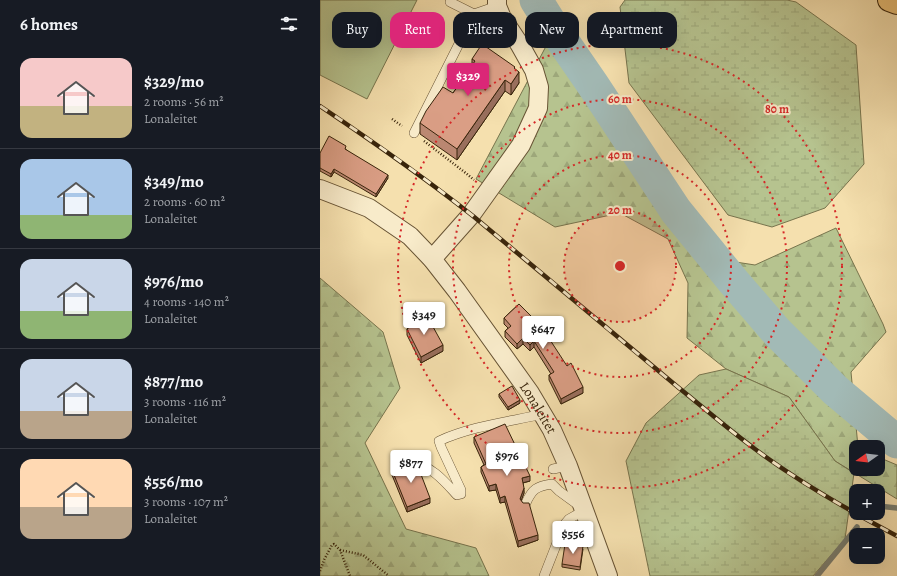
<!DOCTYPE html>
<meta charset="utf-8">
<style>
:root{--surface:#171b24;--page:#242831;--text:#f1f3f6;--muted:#9ea1a6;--line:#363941;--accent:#db2777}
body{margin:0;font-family:Alegreya,serif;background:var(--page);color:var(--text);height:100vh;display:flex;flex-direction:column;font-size:15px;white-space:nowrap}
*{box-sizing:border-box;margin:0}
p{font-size:13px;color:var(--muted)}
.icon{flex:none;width:22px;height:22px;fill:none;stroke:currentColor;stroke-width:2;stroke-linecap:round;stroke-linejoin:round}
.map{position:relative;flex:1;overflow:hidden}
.side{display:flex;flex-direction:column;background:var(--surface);width:320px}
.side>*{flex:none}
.top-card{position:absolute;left:12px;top:12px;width:380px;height:36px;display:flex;gap:8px}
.needle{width:26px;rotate:256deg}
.fabs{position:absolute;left:529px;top:440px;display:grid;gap:8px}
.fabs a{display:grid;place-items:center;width:36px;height:36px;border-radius:8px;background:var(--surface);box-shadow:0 4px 16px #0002;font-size:20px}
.price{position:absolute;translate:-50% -34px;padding:0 9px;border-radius:4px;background:#fff;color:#222;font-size:13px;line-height:26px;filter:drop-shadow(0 1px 2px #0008)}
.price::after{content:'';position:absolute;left:50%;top:24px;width:12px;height:9px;margin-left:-6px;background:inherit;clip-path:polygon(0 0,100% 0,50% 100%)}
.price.current{background:var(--accent);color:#fff}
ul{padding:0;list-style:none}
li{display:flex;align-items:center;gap:12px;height:100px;padding:0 20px}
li+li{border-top:1px solid var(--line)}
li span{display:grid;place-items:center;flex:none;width:112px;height:80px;border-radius:12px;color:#555}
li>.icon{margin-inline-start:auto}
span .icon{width:48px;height:48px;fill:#fffc;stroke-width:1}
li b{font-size:17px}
h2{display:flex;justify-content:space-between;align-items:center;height:48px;padding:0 20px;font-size:17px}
.chip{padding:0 14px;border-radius:12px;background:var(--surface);box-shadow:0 4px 16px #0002;font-size:14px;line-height:36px}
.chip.current{background:var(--accent);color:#fff}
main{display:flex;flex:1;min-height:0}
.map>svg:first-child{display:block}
.forest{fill:url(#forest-firs);stroke:#77744d}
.wetland{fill:url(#wetland-marsh);stroke:#77744d}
.pitch{fill:#b6c38f;stroke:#77744d}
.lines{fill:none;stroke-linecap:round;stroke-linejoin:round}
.stream{stroke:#787e72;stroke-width:5.5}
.river{stroke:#a2bab6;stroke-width:33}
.lane-casing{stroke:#675334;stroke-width:10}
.street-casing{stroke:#675334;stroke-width:20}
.primary-casing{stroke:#38240b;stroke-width:24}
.path{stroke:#38240b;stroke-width:2.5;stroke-dasharray:1 2;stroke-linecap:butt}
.lane{stroke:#f8ebca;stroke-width:9}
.street{stroke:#f8ebca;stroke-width:18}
.primary{stroke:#eac077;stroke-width:22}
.rail-casing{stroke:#38240b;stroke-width:4.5}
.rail{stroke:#f8ebca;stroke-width:3;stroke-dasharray:9;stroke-linecap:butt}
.wall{fill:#bb8872;stroke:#38240b}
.shaded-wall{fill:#996f5d;stroke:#38240b}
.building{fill:#da9e85;stroke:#38240b}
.ring{fill:none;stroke:#d62828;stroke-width:2;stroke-dasharray:2 4}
.labels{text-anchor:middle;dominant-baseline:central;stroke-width:4;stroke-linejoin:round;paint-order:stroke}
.street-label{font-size:14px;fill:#38240b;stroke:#f8ebca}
.centre{fill:#d62828;stroke:#f8ebca;stroke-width:2}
.ring-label{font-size:12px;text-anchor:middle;font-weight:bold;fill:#d62828;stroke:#f8ebca;stroke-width:4;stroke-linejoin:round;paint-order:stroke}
</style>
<main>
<section class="side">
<h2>6 homes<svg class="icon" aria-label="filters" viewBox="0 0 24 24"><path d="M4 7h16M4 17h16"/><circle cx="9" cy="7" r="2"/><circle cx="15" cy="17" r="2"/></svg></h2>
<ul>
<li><span style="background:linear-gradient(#f6c9c9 60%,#c2b280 0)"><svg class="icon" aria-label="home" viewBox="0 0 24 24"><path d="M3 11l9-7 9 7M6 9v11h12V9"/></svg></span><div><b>$329/mo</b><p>2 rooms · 56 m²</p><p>Lonaleitet</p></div></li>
<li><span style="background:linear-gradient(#a9c7e8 70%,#8fb573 0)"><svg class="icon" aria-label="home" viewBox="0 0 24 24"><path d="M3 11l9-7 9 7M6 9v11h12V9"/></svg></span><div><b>$349/mo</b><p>2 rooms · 60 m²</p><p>Lonaleitet</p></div></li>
<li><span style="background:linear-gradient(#c9d6e8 65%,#8fb573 0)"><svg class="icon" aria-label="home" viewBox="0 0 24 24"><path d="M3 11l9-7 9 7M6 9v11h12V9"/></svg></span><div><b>$976/mo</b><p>4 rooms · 140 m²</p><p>Lonaleitet</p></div></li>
<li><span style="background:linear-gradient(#c9d6e8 65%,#b9a48a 0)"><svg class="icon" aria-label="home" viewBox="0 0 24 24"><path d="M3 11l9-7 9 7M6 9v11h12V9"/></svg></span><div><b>$877/mo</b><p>3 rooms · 116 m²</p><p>Lonaleitet</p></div></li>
<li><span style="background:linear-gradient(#ffd9b3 60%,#b9a48a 0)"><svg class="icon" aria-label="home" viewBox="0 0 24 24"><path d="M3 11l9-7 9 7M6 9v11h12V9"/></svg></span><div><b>$556/mo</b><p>3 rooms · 107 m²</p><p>Lonaleitet</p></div></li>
</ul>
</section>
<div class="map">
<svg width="577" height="576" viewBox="0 0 577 576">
<defs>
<pattern id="forest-firs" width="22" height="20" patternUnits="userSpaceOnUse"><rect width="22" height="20" fill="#b6c38f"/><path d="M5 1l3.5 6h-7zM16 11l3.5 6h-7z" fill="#9da77a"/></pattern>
<pattern id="wetland-marsh" width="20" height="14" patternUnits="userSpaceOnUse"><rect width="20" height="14" fill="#b6c38f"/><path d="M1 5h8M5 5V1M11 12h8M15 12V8" fill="none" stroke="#9da77a"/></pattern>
</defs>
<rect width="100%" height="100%" fill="#f5e0ae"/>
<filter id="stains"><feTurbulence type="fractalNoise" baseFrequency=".005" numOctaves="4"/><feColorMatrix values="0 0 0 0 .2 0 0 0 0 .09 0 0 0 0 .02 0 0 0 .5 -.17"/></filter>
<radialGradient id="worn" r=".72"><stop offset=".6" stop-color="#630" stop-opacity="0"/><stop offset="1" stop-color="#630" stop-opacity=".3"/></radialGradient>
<path class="forest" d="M233 33 268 63 293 125 383 257 435 265 516 228 563 324 566 332 531 372 538 447H536V469H558V457L577 465V499L515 461 469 397 406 369 367 338 368 283 348 239 300 213 235 227 156 179Z
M0 278 63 332 80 388 45 443 86 529 156 548 169 576H0Z"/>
<path class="wetland" d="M305 0H467L476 2 536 45 544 164 505 208 452 227 408 215 309 83 300 7Z
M406 369 469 397 515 461 534 473 525 539 493 576H330L306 461 326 423 379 375Z"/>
<path class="pitch" d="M0 0H97L47 99 0 75Z"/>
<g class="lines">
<path class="stream" d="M558 506 577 508
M497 576 537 527"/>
<path class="river" d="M216 0 231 24 273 85 356 211 413 281 457 332 515 390 577 442"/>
<g class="lane-casing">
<path id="lane" d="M130 2 154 14 177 6
M94 133 154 14
M92 463C111 465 125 482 137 495L141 494V490L121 447 119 441C152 426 188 422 223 414
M233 469 248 466
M206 503C212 489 217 486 232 484L239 491 265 510 249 519 244 525 224 576"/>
</g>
<g class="street-casing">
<g id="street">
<path id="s1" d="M0 189 49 208 90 236 112 259 137 291 210 393 232 430 248 466 288 576"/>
<path d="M112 259 151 215 201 145 218 108 219 87 214 70 200 45 182 18 177 6V0"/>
</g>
</g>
<g class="primary-casing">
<path id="primary" d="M569 0 577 3"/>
</g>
<path class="path" d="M72 119 82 126
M104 141 147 174 154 180
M20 550 43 555 69 576
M0 571 4 560 12 545 14 544 20 550 30 576"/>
<use href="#lane" class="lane"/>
<use href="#street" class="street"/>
<use href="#primary" class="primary"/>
<g class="rail-casing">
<path id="rail" d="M0 106C52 141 104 177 153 216 222 273 290 331 359 388 384 408 409 430 435 449 479 482 528 510 577 536"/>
</g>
<use href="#rail" class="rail"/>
</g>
<path class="wall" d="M152 59 195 69 199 83 191 95 185 91 137 160 100 134V123L133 93 152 66Z
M26 149V150L68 178 56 197 14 172 11 177 0 171V153Z
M199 304 263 393 241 404 229 380V375L231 374 214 347 210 351 203 344 197 349 185 337V331L188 328 184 324V318Z
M88 323 123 351 101 363 87 335V329L88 328Z
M179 394 200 403 188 410 179 397Z
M154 437 210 481 203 483 204 493 201 500 218 540 198 547 185 502 180 503 176 490 169 491 161 472V467L164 465 154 443Z
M72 470 110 503 87 512 72 475Z
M263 549 260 570 242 567V564Z"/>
<path class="shaded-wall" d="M199 72V83L191 95V84Z
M185 80V91L137 160V149Z
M14 169V172L11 177V174Z
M68 175V178L56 197V194Z
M203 338V344L197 349V344Z
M214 341V347L210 351V345Z
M123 345V351L101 363V357Z
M263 387V393L241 404V399Z
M200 400V403L188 410V407Z
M210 476V481L202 483V478Z
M176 484V490L169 491V486Z
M204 488V493L200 504V499Z
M185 496V502L180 503V498Z
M110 498V503L87 512V507Z
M218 535V540L198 547V541Z"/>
<path class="building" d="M162 44 195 67 194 68 199 72 191 84 185 80 137 149 100 123 106 111 123 87 133 93 155 61 152 59Z
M9 136 26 146 25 149 68 175 56 194 14 169 11 174 0 168V153Z
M199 304 221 326 247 366 251 363 263 387 241 399 229 375 234 372 214 341 210 345 203 338 197 344 185 331 191 326 184 318Z
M106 314 123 345 101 357 87 329 90 327 88 323Z
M192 386 200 400 188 407 179 394Z
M185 424 210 476 202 478 204 488 200 499 203 503H209L218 535 198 541 185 496 180 498 176 484 169 486 161 467 166 464 154 437Z
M90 463 97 464 110 498 87 507 72 470Z
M245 544 263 546 260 567 242 564Z"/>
<circle cx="300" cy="266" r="56" fill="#d62828" fill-opacity=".12"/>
<g class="ring">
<circle cx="300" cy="266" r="56"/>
<circle cx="300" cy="266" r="111"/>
<circle cx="300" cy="266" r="167"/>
<circle cx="300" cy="266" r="222"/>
</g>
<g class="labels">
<g class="street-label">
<text stroke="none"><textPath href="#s1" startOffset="317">Lonaleitet</textPath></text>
</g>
</g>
<circle cx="300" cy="266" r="6" class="centre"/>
<g class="ring-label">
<text x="300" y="103">60 m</text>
<text x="457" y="113">80 m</text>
<text x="300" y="159">40 m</text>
<text x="300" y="214">20 m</text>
</g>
<rect width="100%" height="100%" filter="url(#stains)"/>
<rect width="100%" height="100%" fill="url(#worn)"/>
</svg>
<div class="fabs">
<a><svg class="needle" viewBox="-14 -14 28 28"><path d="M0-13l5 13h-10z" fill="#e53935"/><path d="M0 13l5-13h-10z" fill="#9ea1a6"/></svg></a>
<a>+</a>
<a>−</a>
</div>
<b class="price current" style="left:148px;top:97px">$329</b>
<b class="price" style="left:104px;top:336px">$349</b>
<b class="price" style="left:223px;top:350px">$647</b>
<b class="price" style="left:187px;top:477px">$976</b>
<b class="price" style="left:91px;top:484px">$877</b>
<b class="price" style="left:253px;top:555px">$556</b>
<div class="top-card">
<a class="chip">Buy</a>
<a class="chip current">Rent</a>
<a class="chip">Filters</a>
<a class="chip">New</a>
<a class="chip">Apartment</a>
</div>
</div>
</main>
